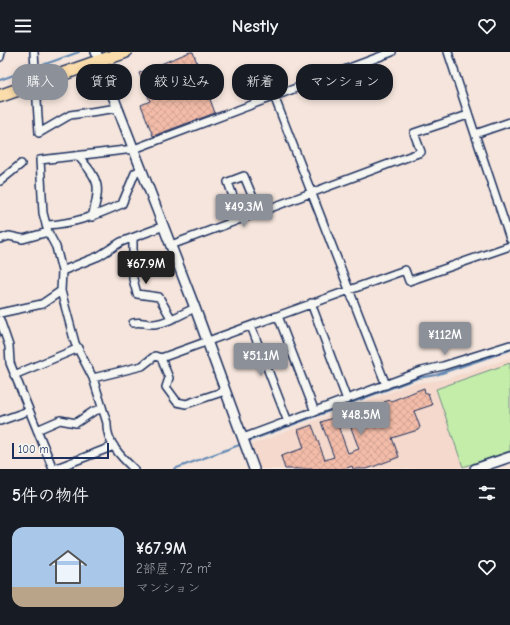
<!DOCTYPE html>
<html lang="ja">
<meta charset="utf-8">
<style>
:root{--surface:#171b24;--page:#20242c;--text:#f1f3f6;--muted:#9ea1a6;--accent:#8c9099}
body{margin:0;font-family:"Comic Neue","Klee One",sans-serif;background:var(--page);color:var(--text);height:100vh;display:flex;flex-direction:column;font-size:15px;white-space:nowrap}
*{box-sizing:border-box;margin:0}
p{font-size:13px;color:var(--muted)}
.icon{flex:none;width:22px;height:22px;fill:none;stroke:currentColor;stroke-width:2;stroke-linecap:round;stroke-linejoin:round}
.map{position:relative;height:417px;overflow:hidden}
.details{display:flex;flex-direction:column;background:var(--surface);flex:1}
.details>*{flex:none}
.top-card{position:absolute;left:12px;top:12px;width:486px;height:36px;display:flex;gap:8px}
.scale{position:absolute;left:12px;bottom:10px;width:97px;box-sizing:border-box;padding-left:4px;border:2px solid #1b2f5e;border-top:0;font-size:11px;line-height:14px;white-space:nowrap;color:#1b2f5e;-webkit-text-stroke:3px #f6f6f2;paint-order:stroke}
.price{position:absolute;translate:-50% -34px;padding:0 9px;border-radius:4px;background:var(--accent);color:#fff;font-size:13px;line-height:26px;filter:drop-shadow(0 1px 2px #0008)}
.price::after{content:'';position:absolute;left:50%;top:24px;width:12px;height:9px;margin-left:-6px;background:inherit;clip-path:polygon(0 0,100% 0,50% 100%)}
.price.active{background:#222;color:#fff}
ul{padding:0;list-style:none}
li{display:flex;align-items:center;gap:12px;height:100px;padding:0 12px}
li span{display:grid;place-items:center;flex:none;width:112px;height:80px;border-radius:12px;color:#555}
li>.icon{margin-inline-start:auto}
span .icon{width:48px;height:48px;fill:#fffc;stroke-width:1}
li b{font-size:17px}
h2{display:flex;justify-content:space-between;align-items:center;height:48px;padding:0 12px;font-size:17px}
.tag{padding:0 14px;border-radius:16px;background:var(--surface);box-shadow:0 2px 6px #0003;font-size:14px;line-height:36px}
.tag.active{background:var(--accent);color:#fff}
header{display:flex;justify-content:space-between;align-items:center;height:52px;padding:0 12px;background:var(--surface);font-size:18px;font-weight:700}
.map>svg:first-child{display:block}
.built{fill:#f4d9cc}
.grass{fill:#c3eda9;stroke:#6f8e84}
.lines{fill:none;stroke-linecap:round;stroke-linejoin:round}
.stream{stroke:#648ab6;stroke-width:2}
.building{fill:url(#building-cross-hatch);stroke:#1b2f5e}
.street-casing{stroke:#1b2f5e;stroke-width:10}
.secondary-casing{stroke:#1b2f5e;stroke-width:12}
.highway-casing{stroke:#1b2f5e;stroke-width:15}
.street{stroke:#f6f6f2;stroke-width:7}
.secondary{stroke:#f6f6f2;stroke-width:9}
.highway{stroke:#fbddab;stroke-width:12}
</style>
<header><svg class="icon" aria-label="menu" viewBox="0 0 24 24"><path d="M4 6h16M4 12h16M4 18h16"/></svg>Nestly<svg class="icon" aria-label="heart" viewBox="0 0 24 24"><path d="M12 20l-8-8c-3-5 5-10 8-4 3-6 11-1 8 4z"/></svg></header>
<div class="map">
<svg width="510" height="417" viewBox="0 0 510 417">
<defs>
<pattern id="building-cross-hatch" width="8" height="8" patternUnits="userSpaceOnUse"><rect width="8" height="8" fill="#f3bca8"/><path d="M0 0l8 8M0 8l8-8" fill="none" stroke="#d0a293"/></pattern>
</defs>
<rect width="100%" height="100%" fill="#f5e5dc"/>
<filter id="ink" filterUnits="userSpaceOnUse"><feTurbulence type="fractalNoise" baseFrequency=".025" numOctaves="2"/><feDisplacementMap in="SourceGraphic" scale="8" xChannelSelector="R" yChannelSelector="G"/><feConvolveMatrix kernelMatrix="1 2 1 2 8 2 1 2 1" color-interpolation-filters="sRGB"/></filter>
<g filter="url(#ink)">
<path class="built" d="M510 306V400L457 417H260L251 393 412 332 446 327Z"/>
<path class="grass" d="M510 311V399L463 415 436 337Z"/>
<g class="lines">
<path class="stream" d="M37 15 79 0
M0 28 33 16
M246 390 418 326 436 323 510 298
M174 417 242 392"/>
</g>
<path class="building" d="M190 0H193L215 61 153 84 141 53 150 49 139 21Z
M424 336 425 341H428L432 353 414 359 420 375 418 378 392 386 399 405 367 417H353L352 414 345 417H285L281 404 304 396 298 378 312 373 325 408 334 405 321 370 335 365 348 401 359 397 347 365 374 355 375 356 385 352 384 350 390 348 391 349Z"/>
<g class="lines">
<g class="street-casing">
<path id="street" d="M34 0 39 81 70 63 118 56
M448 0 475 82 510 70
M0 5 1 0
M274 44 386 333
M475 82 510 187
M79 105C100 129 101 134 92 165
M0 129 21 112
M241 167 228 130 244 124 259 160
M46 173C74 172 97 163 122 152L135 121 142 117
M133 186V227L137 242 159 245 171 266
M0 187 9 184 23 187 48 180
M171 193 421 100 414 81 468 63
M62 219 99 204 121 190 164 174
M311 251 347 348
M0 261 42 252 61 239
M278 264 315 360
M0 268 9 294 10 311 53 417
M133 271C141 269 145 272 153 272 166 272 183 261 195 256
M251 274 288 370
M14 323 79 296
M93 326 142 314 155 304 161 306
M225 339 186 352 177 350 166 335 169 326 161 306 405 218 409 229 510 194
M0 369 28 359
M37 378 60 368 76 371 94 359 102 357
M243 386 422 319 443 314 510 293
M54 417 114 394
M134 417C121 405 106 390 107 371L93 326 75 291 61 239 62 219 56 195 48 180 43 161 40 108 134 97 392 0"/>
</g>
<g class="secondary-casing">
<path id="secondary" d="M96 0 195 256 254 417
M475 417 510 405"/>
</g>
<g class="highway-casing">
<path id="highway" d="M0 44 125 0"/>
</g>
<use href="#street" class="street"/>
<use href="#secondary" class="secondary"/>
<use href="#highway" class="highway"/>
</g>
</g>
</svg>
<div class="scale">100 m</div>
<b class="price" style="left:244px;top:176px">¥49.3M</b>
<b class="price active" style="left:146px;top:233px">¥67.9M</b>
<b class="price" style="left:445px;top:304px">¥112M</b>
<b class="price" style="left:261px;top:325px">¥51.1M</b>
<b class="price" style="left:361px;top:384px">¥48.5M</b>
<div class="top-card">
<a class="tag active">購入</a>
<a class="tag">賃貸</a>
<a class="tag">絞り込み</a>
<a class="tag">新着</a>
<a class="tag">マンション</a>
</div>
</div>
<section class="details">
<h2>5件の物件<svg class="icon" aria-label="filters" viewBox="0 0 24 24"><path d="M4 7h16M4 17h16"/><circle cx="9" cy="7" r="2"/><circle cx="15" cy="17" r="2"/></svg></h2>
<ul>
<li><span style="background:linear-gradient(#a9c7e8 75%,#b9a48a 0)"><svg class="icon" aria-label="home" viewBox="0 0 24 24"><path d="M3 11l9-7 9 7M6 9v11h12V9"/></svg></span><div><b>¥67.9M</b><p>2部屋 · 72 m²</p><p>マンション</p></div><svg class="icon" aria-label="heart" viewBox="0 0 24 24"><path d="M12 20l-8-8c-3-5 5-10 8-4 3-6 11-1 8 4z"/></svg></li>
</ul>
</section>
